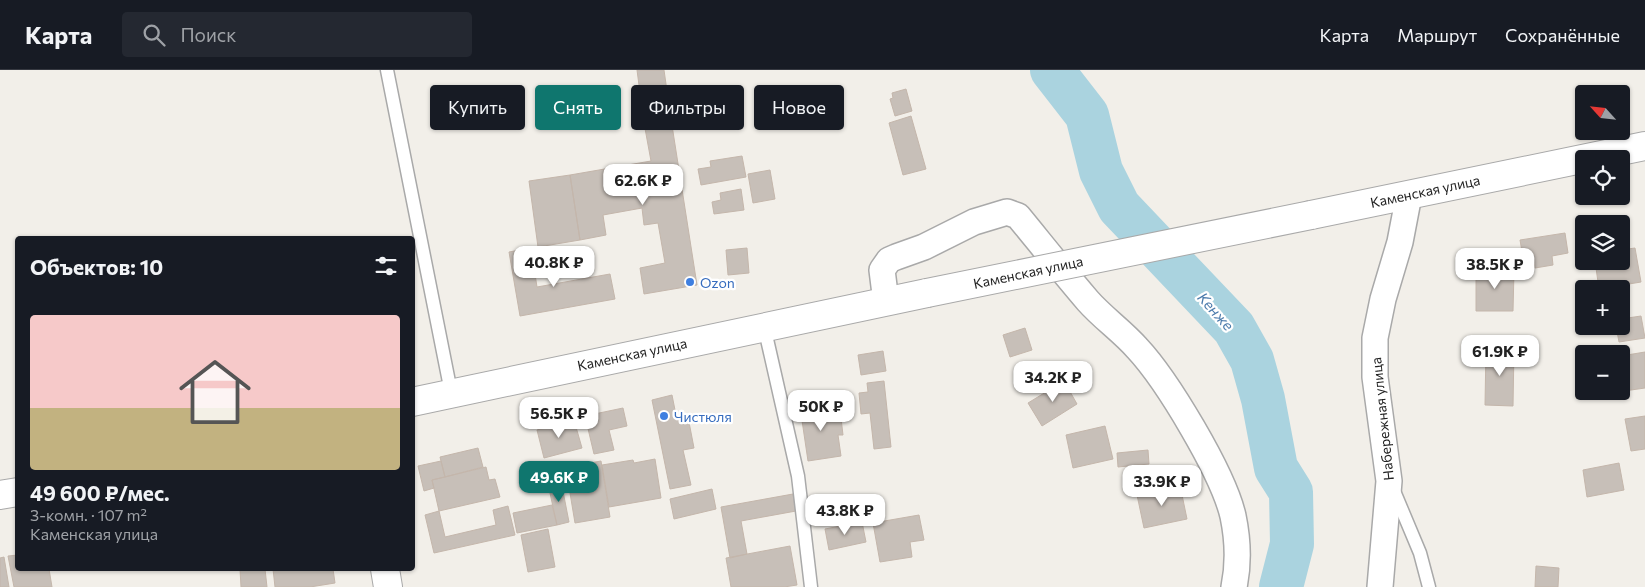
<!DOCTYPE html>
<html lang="ru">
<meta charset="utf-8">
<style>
:root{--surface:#171b24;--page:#242831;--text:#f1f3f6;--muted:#9ea1a6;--line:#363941;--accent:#0f766e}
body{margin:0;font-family:Commissioner,sans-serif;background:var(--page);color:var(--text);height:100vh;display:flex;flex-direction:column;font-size:19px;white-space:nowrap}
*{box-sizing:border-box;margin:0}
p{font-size:16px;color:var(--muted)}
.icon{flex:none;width:28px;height:28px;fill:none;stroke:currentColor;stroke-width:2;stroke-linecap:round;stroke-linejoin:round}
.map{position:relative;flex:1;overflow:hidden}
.details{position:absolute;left:15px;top:166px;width:400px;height:335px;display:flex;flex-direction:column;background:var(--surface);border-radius:5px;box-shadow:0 1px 4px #0004}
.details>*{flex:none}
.top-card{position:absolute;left:430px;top:15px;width:475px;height:45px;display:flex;gap:10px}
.needle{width:32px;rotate:297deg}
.controls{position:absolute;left:1575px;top:15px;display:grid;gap:10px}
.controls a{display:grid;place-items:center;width:55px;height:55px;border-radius:5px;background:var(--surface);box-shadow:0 1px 4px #0004;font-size:25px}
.price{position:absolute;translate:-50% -42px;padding:0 11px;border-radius:10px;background:#fff;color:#222;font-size:16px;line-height:32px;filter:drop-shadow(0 1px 2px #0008)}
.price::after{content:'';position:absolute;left:50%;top:30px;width:15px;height:11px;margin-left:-8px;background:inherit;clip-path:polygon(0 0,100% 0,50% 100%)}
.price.current{background:var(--accent);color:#fff}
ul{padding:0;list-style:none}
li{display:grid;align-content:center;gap:10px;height:265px;padding:0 15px}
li+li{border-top:1px solid var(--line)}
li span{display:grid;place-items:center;height:155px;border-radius:5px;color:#555}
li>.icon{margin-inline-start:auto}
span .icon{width:90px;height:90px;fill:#fffc;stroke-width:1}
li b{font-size:21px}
h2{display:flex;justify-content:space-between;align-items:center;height:60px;padding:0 15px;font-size:21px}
.pill{padding:0 18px;border-radius:5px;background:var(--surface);box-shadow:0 1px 4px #0004;font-size:18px;line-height:45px}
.pill.current{background:var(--accent);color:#fff}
header{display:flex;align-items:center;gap:30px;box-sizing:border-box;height:70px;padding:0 25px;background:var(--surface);border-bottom:1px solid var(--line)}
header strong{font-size:24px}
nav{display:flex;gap:28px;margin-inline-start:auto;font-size:18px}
.search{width:350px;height:45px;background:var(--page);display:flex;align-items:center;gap:12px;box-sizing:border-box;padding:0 18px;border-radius:5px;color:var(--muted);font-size:19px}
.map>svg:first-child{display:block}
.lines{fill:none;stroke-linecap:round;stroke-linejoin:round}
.river{stroke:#aad3df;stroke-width:44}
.building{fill:#c7bfb8;stroke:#c4b6ab}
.service-casing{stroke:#a9a9a9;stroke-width:15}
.minor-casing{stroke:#a9a9a9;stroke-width:28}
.tertiary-casing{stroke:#a9a9a9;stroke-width:30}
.service{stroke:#fff;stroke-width:12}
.minor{stroke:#fff;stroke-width:25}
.tertiary{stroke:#fff;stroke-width:28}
.tertiary-bridge-casing{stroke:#a9a9a9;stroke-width:30;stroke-linecap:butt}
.tertiary-bridge{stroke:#fff;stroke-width:28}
.shop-dot{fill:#3f7fe0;stroke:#fff;stroke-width:2}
.labels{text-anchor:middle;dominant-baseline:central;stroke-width:4.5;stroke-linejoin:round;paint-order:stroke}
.street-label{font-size:14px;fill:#222;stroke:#fff}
.shop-label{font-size:14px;fill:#366cbe;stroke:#fff;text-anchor:start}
.water-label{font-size:15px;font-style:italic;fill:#4a7aab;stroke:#fff}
</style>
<header>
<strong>Карта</strong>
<div class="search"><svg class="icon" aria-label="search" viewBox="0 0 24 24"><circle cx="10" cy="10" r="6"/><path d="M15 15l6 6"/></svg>Поиск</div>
<nav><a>Карта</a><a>Маршрут</a><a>Сохранённые</a></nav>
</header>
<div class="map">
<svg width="1645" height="517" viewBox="0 0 1645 517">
<rect width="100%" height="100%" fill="#f2efe9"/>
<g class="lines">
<path class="river" d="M1052 0 1087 45 1101 101 1119 137 1234 258 1252 290 1263 329 1276 398 1291 422 1292 474 1281 517"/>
</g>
<path class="building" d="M637 0H664L671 49 644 53Z
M906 19 912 41 895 46 890 29 893 28 892 23Z
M911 46 926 99 903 105 889 53Z
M671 49 697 215 644 224 640 198 665 193 658 153 644 155 642 138 603 145 606 165 580 170 570 105 651 91 644 53Z
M742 86 746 107 701 115 698 99 711 97 710 91Z
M770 100 775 129 753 133 748 104Z
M570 105 580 170 538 177 529 111Z
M741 119 744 140 714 144 712 132 721 130 720 123Z
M1565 163 1568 183 1552 186 1553 195 1535 198 1534 192 1524 193 1520 170Z
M531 178 537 217 610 204 615 229 520 246 509 182Z
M747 178 749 203 728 205 726 180Z
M1635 178 1641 212 1599 219 1595 191H1621V180Z
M1476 200H1514L1513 241H1476Z
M1641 246 1645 268 1619 272 1616 256H1621V249Z
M1025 258 1032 280 1010 287 1003 265Z
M1486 278H1514L1513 336 1485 335Z
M883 281 886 301 861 305 858 285Z
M1645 282V318L1617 322 1621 321V286Z
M884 311 891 377 874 379 870 343 861 344 859 323 868 322 867 313Z
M1064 311 1077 334 1042 356 1028 333Z
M672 325 677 350 688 347 694 378 683 380 691 415 670 419 652 330Z
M830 332 833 349 841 348 843 365H838L841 386 808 391 800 337Z
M623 338 627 356 609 360 614 380 594 384 585 346Z
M1645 346V379L1631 381 1625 349Z
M574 350 582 378 544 388 537 360Z
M1105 356 1113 389 1073 398 1066 365Z
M478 378 483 397 445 407 440 387Z
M1148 380 1149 394 1118 397 1117 383Z
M655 389 661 428 609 437 602 395 633 390 634 393Z
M441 391 445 407 432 410 434 418 424 421 418 396Z
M601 391 610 447 575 453 568 411 587 408 584 394Z
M1619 393 1624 420 1587 427 1583 400Z
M486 397 489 410 495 409 500 427 439 441 432 410Z
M561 411 569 452 557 455 548 414Z
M1180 415 1187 449 1144 458 1137 425Z
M712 419 716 439 674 449 670 429Z
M793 424 796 441 741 451 747 484 730 488 721 437Z
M552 435 557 455 517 463 513 443Z
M508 436 515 465 434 483 425 445 439 441 445 467 496 455 493 440Z
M919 445 924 470 910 472 912 487 880 492 873 453Z
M862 452 866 472 829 480 825 459Z
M548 459 555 497 528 502 521 465Z
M790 476 797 515 784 517H731L726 488Z
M18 485V499H49L52 517H14L8 486Z
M4 487 9 517H0V488Z
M1536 496 1559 498 1558 517H1535Z
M240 499H265L267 517H241Z
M273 499H333L335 513 310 517H275Z"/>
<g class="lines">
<g class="service-casing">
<path id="service" d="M387 0 451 322
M764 256 798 406 811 517
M1394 421 1420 483 1429 517"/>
</g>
<g class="minor-casing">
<path id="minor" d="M886 232 882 200 889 190 896 187 924 177 974 152 1007 142 1018 146C1041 174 1064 203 1088 231 1103 248 1122 261 1137 278 1167 310 1223 403 1233 446 1238 470 1239 493 1234 517
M1380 517 1389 411 1375 307V268L1383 229 1400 172 1409 125"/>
</g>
<g class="tertiary-casing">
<path id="tertiary" d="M1311 145 1645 76
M412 332 927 223
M0 425 18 422
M385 499 388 517"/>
</g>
<use href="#service" class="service"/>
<use href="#minor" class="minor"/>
<use href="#tertiary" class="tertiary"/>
<g class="tertiary-bridge-casing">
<path id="tertiary-bridge" d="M927 223 1311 145"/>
</g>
<use href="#tertiary-bridge" class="tertiary-bridge"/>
</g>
<g class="shop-dot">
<circle cx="690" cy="212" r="5"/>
<circle cx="664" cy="346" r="5"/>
</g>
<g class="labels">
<g class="street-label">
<text transform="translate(1425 121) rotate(-12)">Каменская улица</text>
<text transform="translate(1028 202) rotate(-12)">Каменская улица</text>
<text transform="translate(632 284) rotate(-12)">Каменская улица</text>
<text transform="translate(1382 349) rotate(-96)">Набережная улица</text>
</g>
<g class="shop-label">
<text x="700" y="212">Ozon</text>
<text x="674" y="346">Чистюля</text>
</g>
<g class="water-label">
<text transform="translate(1216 241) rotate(48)">Кенже</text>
</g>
</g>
</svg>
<div class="controls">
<a><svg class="needle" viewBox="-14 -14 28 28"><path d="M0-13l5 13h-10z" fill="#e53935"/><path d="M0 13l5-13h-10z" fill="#9ea1a6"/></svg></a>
<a><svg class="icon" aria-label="locate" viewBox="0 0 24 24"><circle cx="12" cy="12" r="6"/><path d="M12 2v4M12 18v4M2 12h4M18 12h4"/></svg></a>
<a><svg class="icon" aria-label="layers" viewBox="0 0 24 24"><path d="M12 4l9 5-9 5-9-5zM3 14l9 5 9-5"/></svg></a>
<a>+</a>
<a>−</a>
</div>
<b class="price" style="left:643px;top:136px">62.6K ₽</b>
<b class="price" style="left:554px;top:218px">40.8K ₽</b>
<b class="price" style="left:1495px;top:220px">38.5K ₽</b>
<b class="price" style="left:1500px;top:307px">61.9K ₽</b>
<b class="price" style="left:1053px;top:333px">34.2K ₽</b>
<b class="price" style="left:821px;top:362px">50K ₽</b>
<b class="price" style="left:559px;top:369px">56.5K ₽</b>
<b class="price current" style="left:559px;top:433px">49.6K ₽</b>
<b class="price" style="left:1162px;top:437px">33.9K ₽</b>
<b class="price" style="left:845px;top:466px">43.8K ₽</b>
<div class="top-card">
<a class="pill">Купить</a>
<a class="pill current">Снять</a>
<a class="pill">Фильтры</a>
<a class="pill">Новое</a>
</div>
<section class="details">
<h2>Объектов: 10<svg class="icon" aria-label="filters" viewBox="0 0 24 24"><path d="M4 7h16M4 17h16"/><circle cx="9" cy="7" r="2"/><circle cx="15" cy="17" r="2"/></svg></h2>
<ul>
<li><span style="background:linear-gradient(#f6c9c9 60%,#c2b280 0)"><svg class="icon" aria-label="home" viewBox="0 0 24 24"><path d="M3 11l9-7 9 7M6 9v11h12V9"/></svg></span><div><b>49 600 ₽/мес.</b><p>3-комн. · 107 m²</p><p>Каменская улица</p></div></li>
</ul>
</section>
</div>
